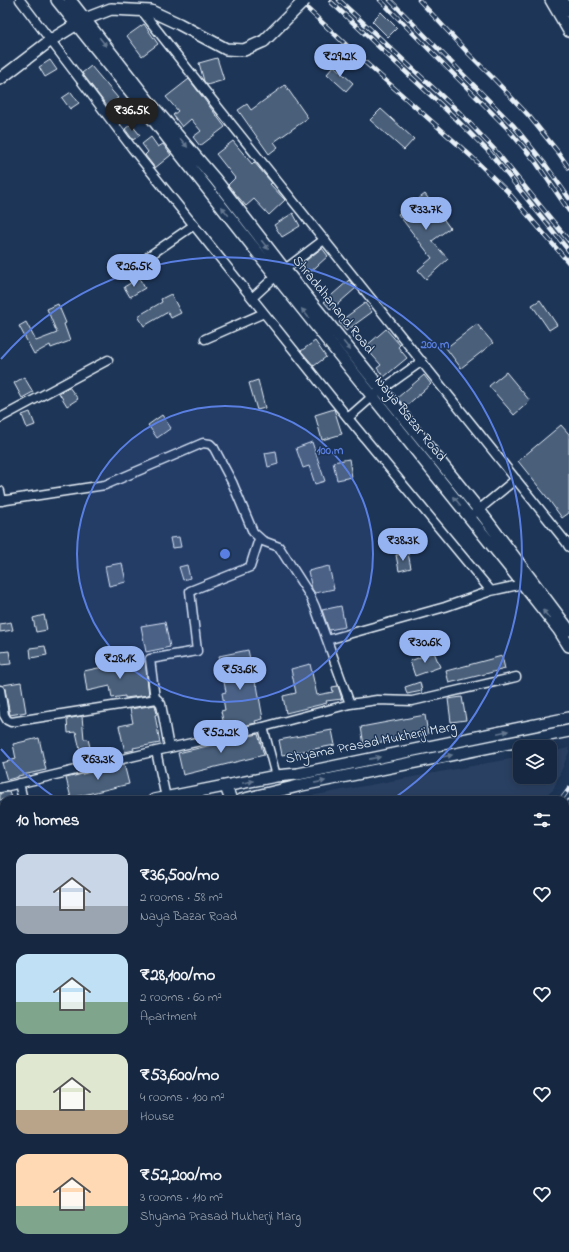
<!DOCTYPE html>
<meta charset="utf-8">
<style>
:root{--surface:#162841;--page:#1f3048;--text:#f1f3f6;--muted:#9ea6b1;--line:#35445a;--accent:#95b2f1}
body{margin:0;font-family:"Indie Flower",sans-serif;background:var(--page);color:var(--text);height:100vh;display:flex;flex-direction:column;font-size:15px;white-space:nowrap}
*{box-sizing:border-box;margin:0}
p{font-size:13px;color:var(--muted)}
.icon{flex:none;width:22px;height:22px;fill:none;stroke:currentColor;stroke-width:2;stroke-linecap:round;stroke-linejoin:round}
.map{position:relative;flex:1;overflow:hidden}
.panel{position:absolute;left:0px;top:796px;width:569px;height:456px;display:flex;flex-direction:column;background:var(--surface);border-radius:12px 12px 0 0;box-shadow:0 2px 10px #0003,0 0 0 1px var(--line)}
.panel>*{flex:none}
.buttons{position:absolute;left:513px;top:740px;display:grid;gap:8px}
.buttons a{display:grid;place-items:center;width:44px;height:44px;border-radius:8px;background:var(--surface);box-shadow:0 2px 10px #0003,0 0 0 1px var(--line);font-size:20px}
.price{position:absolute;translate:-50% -34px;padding:0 9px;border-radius:14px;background:var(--accent);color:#111;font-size:13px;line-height:26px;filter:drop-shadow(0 1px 2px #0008)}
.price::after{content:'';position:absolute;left:50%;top:24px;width:12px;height:9px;margin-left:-6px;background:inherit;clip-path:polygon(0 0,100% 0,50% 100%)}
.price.current{background:#222;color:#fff}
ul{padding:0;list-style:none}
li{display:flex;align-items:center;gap:12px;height:100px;padding:0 16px}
li span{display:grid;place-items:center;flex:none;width:112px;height:80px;border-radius:12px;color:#555}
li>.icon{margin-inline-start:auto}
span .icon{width:48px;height:48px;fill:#fffc;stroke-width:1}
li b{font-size:17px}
h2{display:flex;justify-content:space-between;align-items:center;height:48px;padding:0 16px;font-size:17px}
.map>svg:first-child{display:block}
.built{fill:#2a4162}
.building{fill:#495e7a;stroke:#e8f1f8}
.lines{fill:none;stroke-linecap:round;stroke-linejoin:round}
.street-casing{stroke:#e8f1f8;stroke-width:11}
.secondary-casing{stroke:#e8f1f8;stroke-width:14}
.street{stroke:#1d3557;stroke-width:8}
.secondary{stroke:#1d3557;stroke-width:11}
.rail-casing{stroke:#e8f1f8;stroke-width:4.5}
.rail{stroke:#1d3557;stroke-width:3;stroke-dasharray:9;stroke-linecap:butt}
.secondary-bridge-casing{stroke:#e8f1f8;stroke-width:14;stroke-linecap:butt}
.secondary-bridge{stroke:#1d3557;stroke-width:11}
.oneway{fill:#64778f}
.ring{fill:none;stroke:#5a7fe2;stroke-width:2}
.labels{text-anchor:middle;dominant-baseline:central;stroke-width:3;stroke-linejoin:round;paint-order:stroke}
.street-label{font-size:14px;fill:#e8f1f8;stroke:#1d3557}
.centre{fill:#5a7fe2;stroke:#1d3557;stroke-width:2}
.ring-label{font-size:12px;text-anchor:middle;font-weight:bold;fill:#5a7fe2;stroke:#1d3557;stroke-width:3;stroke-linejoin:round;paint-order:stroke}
</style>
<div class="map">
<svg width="569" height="1252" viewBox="0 0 569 1252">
<rect width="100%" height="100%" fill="#1d3557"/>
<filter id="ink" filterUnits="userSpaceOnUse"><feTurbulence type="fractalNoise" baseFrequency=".025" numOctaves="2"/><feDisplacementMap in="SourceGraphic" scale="8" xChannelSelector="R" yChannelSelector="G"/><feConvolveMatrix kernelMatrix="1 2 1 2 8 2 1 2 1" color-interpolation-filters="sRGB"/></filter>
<g filter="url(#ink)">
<path class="built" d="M569 748V752L553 790 541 800H289L520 757V777H550V752Z
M4 863V1209L0 1211V864Z"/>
<path class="building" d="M381 12 397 28 388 37 372 21Z
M144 24 158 44 142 56 127 36Z
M217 58 224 80 207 85 204 81 199 63Z
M50 60 57 70 45 77 39 67Z
M91 66 118 98 107 106 82 73Z
M334 66 353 83 346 91 327 74Z
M189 79 225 127 200 146 193 137 201 131 191 119 182 127 173 115 178 111 166 97Z
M285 85 308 118 274 142 278 147 269 154 238 110 247 104 251 110Z
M71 92 79 103 70 109 62 98Z
M381 109 414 139 404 150 370 120Z
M131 124 140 135 133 140 125 129Z
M151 137 158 147 163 144 171 155 155 168 145 155 148 152 142 144Z
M233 141 252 164 254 162 265 175 272 183 270 184 285 200 269 215 254 199 246 206 228 185 235 178 216 154Z
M425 194 450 228 432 241 448 259 426 279 418 270 432 258 398 214Z
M293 213 300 226 282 237 274 225Z
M322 248 328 256 307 275 299 266Z
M139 278 145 288 130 297 124 287Z
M349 280 356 288 331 310 324 302Z
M171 294 181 313 171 318 168 312 144 326 138 316 162 302 161 299Z
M540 300 557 325 549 330 532 305Z
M365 303 372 312 346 331 339 322Z
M58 304 66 323 64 324 70 341 51 348 50 345 34 354 19 326 26 322 36 341 57 333 47 309Z
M477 324 493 343 461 368 446 348Z
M386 329 400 345 398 347 407 358 384 377 377 368 381 365 365 347Z
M315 341 326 357 314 366 301 351Z
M506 372 530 401 514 415 489 386Z
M424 375 431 384 405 407 397 398Z
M24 377 33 392 22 398 14 383Z
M258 380 265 408 257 410 249 383Z
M69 387 78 399 67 406 59 393Z
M334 409 342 434 322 440 315 415Z
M30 412 35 425 27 428 22 415Z
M162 415 171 428 157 438 148 425Z
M561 425 569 434V513L562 518 546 496 518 461Z
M312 442 325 481 315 484 309 466 303 468 296 448Z
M276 451 278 464 268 467 265 453Z
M349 459 352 477 337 480 333 462Z
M179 537 181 547 172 548 170 538Z
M408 553 411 568 399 571 396 555Z
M122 563 126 582 109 586 105 566Z
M187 565 190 578 183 580 179 567Z
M329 566 334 589 315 593 312 589 308 571Z
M341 606 345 627 329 630 322 610Z
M44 615 47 630 36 632 33 618Z
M11 622 13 630 0 632V624Z
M165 622 170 647 146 652 141 626Z
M45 646 47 655 31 658 30 648Z
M248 650 256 686 257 685 263 719 255 721 256 723 225 730 221 711 225 710 222 693 226 692 219 656Z
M9 651 11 664 0 665V652Z
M434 652 440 667 415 676 410 661Z
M502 656 505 669 449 683 446 671Z
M145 661 149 695 125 698V696L112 698 110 686 87 691 84 671 117 664V666Z
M310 664 317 695 333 692 332 687 338 686 342 699 326 701 327 703 286 713 283 696 296 693 291 669Z
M21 682 26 712 10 715 5 689 3 685Z
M420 682 422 691 407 694 405 687Z
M462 697 466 720 451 722 448 699Z
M155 705 157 714 155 715 160 743 133 748 134 750 125 752 119 726 133 723 130 709Z
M425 715 428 734 364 745 361 727Z
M82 716 84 739H88L93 760 83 763 76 732 68 733 67 719Z
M332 730 335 745 282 755 279 740Z
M258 734 264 755 183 775 178 753Z
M39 738 46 770 18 776V777L7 780 2 763 16 759 13 744Z
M124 764 129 784 71 798 66 778Z
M9 792 12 800H0V793Z"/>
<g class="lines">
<g class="street-casing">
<path id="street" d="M20 0 132 148 348 418 491 591
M142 11 205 91 566 542 569 547
M149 256 194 225
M252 298 276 276 325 239
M205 339 264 313
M0 418 108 360
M348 418 373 396 422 361
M0 491 2 501
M0 501 105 485 203 443 210 444 214 448 232 482 253 532 263 541 279 547 309 594 315 607 350 704
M470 517 516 479
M327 640 445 607 491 591 523 584
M0 690 4 715 7 720 11 722 157 699 161 704 169 748
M155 699 150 659 197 651 190 591 250 567 259 539
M263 727 276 776
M156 751 166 798
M19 783 23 800
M0 788 156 751 263 727 350 704 377 700 412 701 516 677
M565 1203 569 1199
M506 1252 511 1248"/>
</g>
<g class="secondary-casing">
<path id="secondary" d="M57 0 155 122 276 276 523 584 559 630 569 646
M70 0 150 103 215 179 285 270 479 510 569 630
M551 0 569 31
M562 0 569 11
M0 79 51 40 85 19 111 9 151 11 179 24 226 49 244 50 264 41
M226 787 231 800
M154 800 276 776 298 774 569 718
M241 800 302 785 569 731
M0 833 4 832
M0 851 4 850
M565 925 569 924
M0 1230 4 1227
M409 1248 410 1252"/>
</g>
<use href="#street" class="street"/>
<use href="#secondary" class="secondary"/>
<g class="rail-casing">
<path id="rail" d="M298 0 358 56 472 157 508 192 569 263
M339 0 460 113 494 149 569 241
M380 0 507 128 535 161 569 211
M390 0 513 125 545 164 569 198
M419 0 469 54 495 80 529 116 558 152 569 168
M331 2 455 118 490 153 569 251
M561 800 569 789
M565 806 569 801
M565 858 569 856
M565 867 569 866
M565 875 569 874
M0 960 4 958
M0 967 4 966
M0 991 4 990
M0 1011 4 1009
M0 1020 4 1019
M0 1134 4 1131
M0 1144 4 1141"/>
</g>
<use href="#rail" class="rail"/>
<g class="secondary-bridge-casing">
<path id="secondary-bridge" d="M264 41 305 0"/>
</g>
<use href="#secondary-bridge" class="secondary-bridge"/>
</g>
<defs><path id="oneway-solid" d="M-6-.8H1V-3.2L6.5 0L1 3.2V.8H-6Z"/></defs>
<g class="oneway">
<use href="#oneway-solid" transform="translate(103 42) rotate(52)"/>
<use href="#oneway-solid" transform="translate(184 143) rotate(50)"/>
<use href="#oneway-solid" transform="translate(225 211) rotate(-128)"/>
<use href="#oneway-solid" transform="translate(265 245) rotate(52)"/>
<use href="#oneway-solid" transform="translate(305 313) rotate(-129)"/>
<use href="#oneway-solid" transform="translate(347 346) rotate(51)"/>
<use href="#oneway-solid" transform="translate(457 501) rotate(-129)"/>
<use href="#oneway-solid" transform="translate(546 614) rotate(-129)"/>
<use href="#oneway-solid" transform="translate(503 732) rotate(-12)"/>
<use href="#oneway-solid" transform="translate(447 756) rotate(-11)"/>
<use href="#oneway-solid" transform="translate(375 758) rotate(-11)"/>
<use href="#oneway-solid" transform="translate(248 782) rotate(-12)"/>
<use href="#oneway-solid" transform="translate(320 782) rotate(-11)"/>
</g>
</g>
<circle cx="225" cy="554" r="148" fill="#5a7fe2" fill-opacity=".12"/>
<g class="ring">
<circle cx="225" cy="554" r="148"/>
<path d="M57 799A297 297 0 0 1 1 749M1 359A297 297 0 1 1 393 799"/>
</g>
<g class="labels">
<g class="street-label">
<text transform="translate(333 305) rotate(51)">Shraddhanand Road</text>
<text transform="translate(410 419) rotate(51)">Naya Bazar Road</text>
<text transform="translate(371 743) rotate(-11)">Shyama Prasad Mukherji Marg</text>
</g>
</g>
<circle cx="225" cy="554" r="6" class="centre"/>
<g class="ring-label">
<text x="435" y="348">200 m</text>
<text x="330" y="454">100 m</text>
</g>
</svg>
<div class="buttons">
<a><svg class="icon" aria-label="layers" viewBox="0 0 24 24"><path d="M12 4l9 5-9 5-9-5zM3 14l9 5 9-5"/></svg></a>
</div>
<b class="price" style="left:340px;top:78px">₹29.2K</b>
<b class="price current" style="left:132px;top:132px">₹36.5K</b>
<b class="price" style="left:426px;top:231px">₹33.7K</b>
<b class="price" style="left:134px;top:288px">₹26.5K</b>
<b class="price" style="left:403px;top:562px">₹38.3K</b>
<b class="price" style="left:425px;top:664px">₹30.6K</b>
<b class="price" style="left:120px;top:680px">₹28.1K</b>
<b class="price" style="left:240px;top:691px">₹53.6K</b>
<b class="price" style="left:221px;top:754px">₹52.2K</b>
<b class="price" style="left:98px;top:781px">₹63.3K</b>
<section class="panel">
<h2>10 homes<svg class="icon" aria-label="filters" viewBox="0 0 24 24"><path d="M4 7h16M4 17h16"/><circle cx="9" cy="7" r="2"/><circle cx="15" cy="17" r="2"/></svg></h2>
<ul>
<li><span style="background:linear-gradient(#c9d6e8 65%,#9aa5b1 0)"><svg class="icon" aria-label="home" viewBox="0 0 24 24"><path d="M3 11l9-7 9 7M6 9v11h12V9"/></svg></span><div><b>₹36,500/mo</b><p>2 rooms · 58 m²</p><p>Naya Bazar Road</p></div><svg class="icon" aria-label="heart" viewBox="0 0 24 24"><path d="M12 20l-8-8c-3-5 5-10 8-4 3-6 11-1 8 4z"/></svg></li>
<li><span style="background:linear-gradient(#bfe0f5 60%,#7fa58c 0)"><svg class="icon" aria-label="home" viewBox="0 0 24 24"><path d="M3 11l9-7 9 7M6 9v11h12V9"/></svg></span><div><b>₹28,100/mo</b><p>2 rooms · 60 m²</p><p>Apartment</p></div><svg class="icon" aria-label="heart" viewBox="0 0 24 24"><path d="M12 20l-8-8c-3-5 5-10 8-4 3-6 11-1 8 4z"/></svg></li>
<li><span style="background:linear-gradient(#dfe7d0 70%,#b9a48a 0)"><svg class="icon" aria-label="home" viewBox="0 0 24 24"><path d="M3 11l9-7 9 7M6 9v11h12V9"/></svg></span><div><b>₹53,600/mo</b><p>4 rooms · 100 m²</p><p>House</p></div><svg class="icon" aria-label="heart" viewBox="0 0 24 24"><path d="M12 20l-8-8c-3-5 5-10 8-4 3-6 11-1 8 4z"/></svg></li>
<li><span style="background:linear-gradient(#ffd9b3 65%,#7fa58c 0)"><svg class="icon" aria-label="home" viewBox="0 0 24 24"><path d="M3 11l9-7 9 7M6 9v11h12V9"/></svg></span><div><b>₹52,200/mo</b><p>3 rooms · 110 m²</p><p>Shyama Prasad Mukherji Marg</p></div><svg class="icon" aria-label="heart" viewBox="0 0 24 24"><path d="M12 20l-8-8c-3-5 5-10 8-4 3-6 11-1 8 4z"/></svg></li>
</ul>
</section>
</div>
